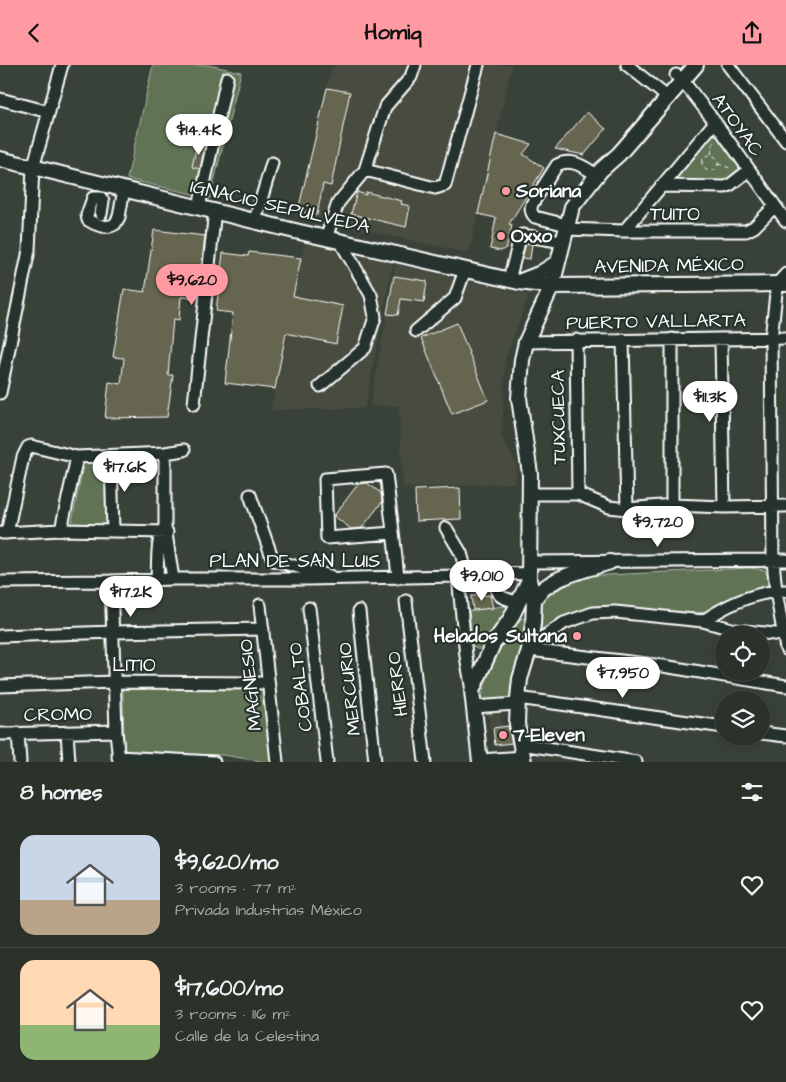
<!DOCTYPE html>
<meta charset="utf-8">
<style>
:root{--surface:#2b322a;--page:#373e36;--text:#f1f3f6;--muted:#a6aaa8;--line:#474d47;--accent:#ff9aa2}
body{margin:0;font-family:"Architects Daughter",sans-serif;background:var(--page);color:var(--text);height:100vh;display:flex;flex-direction:column;font-size:19px;white-space:nowrap}
*{box-sizing:border-box;margin:0}
p{font-size:16px;color:var(--muted)}
.icon{flex:none;width:28px;height:28px;fill:none;stroke:currentColor;stroke-width:2;stroke-linecap:round;stroke-linejoin:round}
.map{position:relative;height:697px;overflow:hidden}
.panel{display:flex;flex-direction:column;background:var(--surface);flex:1}
.panel>*{flex:none}
.buttons{position:absolute;left:715px;top:561px;display:grid;gap:10px}
.buttons a{display:grid;place-items:center;width:55px;height:55px;border-radius:50%;background:var(--surface);box-shadow:0 2px 12px #0003,0 0 0 1px var(--line);font-size:25px}
.price{position:absolute;translate:-50% -42px;padding:0 11px;border-radius:18px;background:#fff;color:#222;font-size:16px;line-height:32px;filter:drop-shadow(0 1px 2px #0008)}
.price::after{content:'';position:absolute;left:50%;top:30px;width:15px;height:11px;margin-left:-8px;background:inherit;clip-path:polygon(0 0,100% 0,50% 100%)}
.price.current{background:var(--accent);color:#111}
ul{padding:0;list-style:none}
li{display:flex;align-items:center;gap:15px;height:125px;padding:0 20px}
li+li{border-top:1px solid var(--line)}
li span{display:grid;place-items:center;flex:none;width:140px;height:100px;border-radius:15px;color:#555}
li>.icon{margin-inline-start:auto}
span .icon{width:60px;height:60px;fill:#fffc;stroke-width:1}
li b{font-size:21px}
h2{display:flex;justify-content:space-between;align-items:center;height:60px;padding:0 20px;font-size:21px}
header{display:flex;justify-content:space-between;align-items:center;height:65px;padding:0 20px;background:var(--accent);color:#111;font-size:22px;font-weight:700}
.map>svg:first-child{display:block}
.built{fill:#464c3f}
.green{fill:#617355;stroke:#b0b9aa}
.building{fill:#666550;stroke:#fff}
.lines{fill:none;stroke-linecap:round;stroke-linejoin:round}
.minor-casing{stroke:#fff;stroke-width:15}
.major-casing{stroke:#fff;stroke-width:18}
.path{stroke:#fff;stroke-width:1;stroke-dasharray:4 4;stroke-linecap:butt}
.minor{stroke:#26332d;stroke-width:11}
.major{stroke:#26332d;stroke-width:14}
.poi-dot{fill:#ff9aa2;stroke:#26332d;stroke-width:2}
.labels{text-anchor:middle;dominant-baseline:central;stroke-width:4.5;stroke-linejoin:round;paint-order:stroke}
.street-label{font-size:19px;fill:#fff;stroke:#26332d}
.poi-label{font-size:19px;font-weight:bold;fill:#fff;stroke:#26332d;text-anchor:start}
</style>
<header><svg class="icon" aria-label="back" viewBox="0 0 24 24"><path d="M15 5l-7 7 7 7"/></svg>Homiq<svg class="icon" aria-label="share" viewBox="0 0 24 24"><path d="M12 15V3M7 8l5-5 5 5M5 13v7h14v-7"/></svg></header>
<div class="map">
<svg width="786" height="697" viewBox="0 0 786 697">
<rect width="100%" height="100%" fill="#394238"/>
<filter id="ink" filterUnits="userSpaceOnUse"><feTurbulence type="fractalNoise" baseFrequency=".02" numOctaves="2"/><feDisplacementMap in="SourceGraphic" scale="10" xChannelSelector="R" yChannelSelector="G"/><feConvolveMatrix kernelMatrix="1 2 1 2 8 2 1 2 1" color-interpolation-filters="sRGB"/></filter>
<g filter="url(#ink)">
<path class="built" d="M332 0H512L469 188 296 151Z
M304 178 393 197 365 343 271 345Z
M396 199 529 230 505 295 502 372 517 400 515 418 403 423 399 341H370Z
M499 639 502 662 490 663 487 641Z"/>
<path class="green" d="M153 0H208L241 7 210 133 127 114Z
M714 68 741 106 728 117H684L675 114Z
M107 395 108 461 71 462 84 396Z
M750 503 765 505C768 512 769 516 766 523L707 547 679 549 592 543 568 550 547 563 543 564 540 562C540 554 538 541 541 534 545 525 578 515 587 511Z
M510 540 492 565 484 582 480 584H476L473 581 469 546Z
M523 553 527 559 525 580 515 604 509 635 481 639C482 620 503 557 523 553Z
M262 621 271 694 266 697 223 690 124 688 123 624Z"/>
<path class="building" d="M327 23 350 27 331 121 323 119 317 150 298 146Z
M587 47 606 64 584 90 555 84Z
M496 69 531 79 523 89 544 103 509 159 512 160 507 182 501 186 490 184 496 153 478 149Z
M197 79 205 80 200 104 192 102Z
M357 127 366 130V127L402 136 401 139 410 141 406 162 351 149Z
M154 165 205 171 198 233 181 232 179 255 173 254 168 310H173L167 352 105 353 109 317 121 319 124 293 113 292 124 224 145 227Z
M526 178 532 179 530 194 522 193Z
M249 187 301 193 293 231 343 241 336 279 286 268 275 324 225 318 233 248 216 246 223 188 248 191Z
M394 211 427 216 424 237 401 234 398 250 387 249Z
M457 258 488 335 452 349 421 273Z
M367 418 381 428 382 437 362 463 351 464 334 451 358 419Z
M460 423 461 454 416 456 415 425Z
M490 530 493 543 473 545 471 531Z
M508 661 512 678 495 680 493 663Z"/>
<g class="lines">
<g class="minor-casing">
<path id="minor" d="M627 0 661 27 668 34
M728 0 786 76
M676 10 683 16 715 57 786 156
M0 34 49 47
M365 105 435 123 445 120 478 0
M661 121 725 122 730 120 748 106
M199 142 227 13
M101 149 103 136 101 133H93L87 150 88 155C96 160 107 164 115 159L119 152 124 124
M255 155 272 98
M567 160 535 152C531 148 530 145 532 139L557 100C572 92 585 103 597 110
M566 164 624 166H746L754 162 774 142
M624 166 715 57
M326 173 338 138 365 105 385 42 411 12 415 0
M786 209 777 219 771 274 773 496 776 526 786 584
M509 215 520 173 522 170 563 177
M416 266 455 233 465 205
M672 274V440
M721 274 724 442
M576 275 578 429
M623 275 627 444
M526 277 786 273
M320 321 365 283 375 252 371 230 340 176
M0 328 29 185 33 103 62 0
M194 339 215 145
M165 388V462L173 514
M111 391 113 466
M531 429H578L609 442 627 444 672 440 724 442 786 441
M250 430 273 495 330 511
M446 463 461 488 467 510
M61 465 77 392
M2 468 61 465 167 467
M7 468 23 392 28 382 31 381 77 392 165 388 184 385
M393 468 327 473 325 414 386 409C390 444 395 478 398 513
M530 497 786 495
M494 508C497 530 495 532 518 537
M458 511 466 591 472 626
M157 515C158 501 156 474 164 463
M111 516 116 666 119 697
M0 517 111 516 173 514H307L458 511 494 508 530 509
M406 536 425 697
M260 540 277 697
M309 543 327 697
M359 546 375 697
M703 556C728 539 755 526 786 526
M0 571 113 567 263 564
M529 585 544 572 564 558 593 548 615 547 703 556 735 565 784 570
M529 585 663 601 786 621
M0 621 114 617 267 618
M518 633 724 662
M474 642 517 639
M67 667 69 697
M18 668 20 697
M761 668 786 671
M0 669 116 666
M521 679 636 697
M118 692 214 697
M480 695 524 692"/>
</g>
<g class="major-casing">
<path id="major" d="M0 94 295 166 519 217 552 221 786 219
M521 216 539 209 558 197
M534 535C545 513 588 504 610 497
M480 697 472 626 493 579 511 553 529 515
M524 697 517 659 518 633 520 614 529 585 533 559 534 535 529 515 530 409 519 333 522 295 526 277 552 221 572 142 601 105 619 89 696 0"/>
</g>
<path class="path" d="M711 89 714 74
M702 98a8 8 0 1 1 16 0a8 8 0 1 1-16 0Z
M718 99 733 104"/>
<use href="#minor" class="minor"/>
<use href="#major" class="major"/>
</g>
</g>
<g class="poi-dot">
<circle cx="506" cy="126" r="5"/>
<circle cx="501" cy="171" r="5"/>
<circle cx="577" cy="571" r="5"/>
<circle cx="503" cy="670" r="5"/>
</g>
<g class="labels">
<g class="street-label">
<text transform="translate(737 60) rotate(54)">ATOYAC</text>
<text transform="translate(280 142) rotate(13)">IGNACIO SEPÚLVEDA</text>
<text x="675" y="149">TUITO</text>
<text transform="translate(669 201) rotate(-1)">AVENIDA MÉXICO</text>
<text transform="translate(656 257) rotate(-1)">PUERTO VALLARTA</text>
<text transform="translate(559 352) rotate(-91)">TUXCUECA</text>
<text x="295" y="496">PLAN DE SAN LUIS</text>
<text x="134" y="600">LITIO</text>
<text transform="translate(398 619) rotate(-97)">HIERRO</text>
<text transform="translate(251 620) rotate(-96)">MAGNESIO</text>
<text transform="translate(301 622) rotate(-97)">COBALTO</text>
<text transform="translate(350 624) rotate(-96)">MERCURIO</text>
<text transform="translate(58 650) rotate(-1)">CROMO</text>
</g>
<g class="poi-label">
<text x="516" y="126">Soriana</text>
<text x="511" y="171">Oxxo</text>
<text x="567" y="571" text-anchor="end">Helados Sultana</text>
<text x="513" y="670">7-Eleven</text>
</g>
</g>
</svg>
<div class="buttons">
<a><svg class="icon" aria-label="locate" viewBox="0 0 24 24"><circle cx="12" cy="12" r="6"/><path d="M12 2v4M12 18v4M2 12h4M18 12h4"/></svg></a>
<a><svg class="icon" aria-label="layers" viewBox="0 0 24 24"><path d="M12 4l9 5-9 5-9-5zM3 14l9 5 9-5"/></svg></a>
</div>
<b class="price" style="left:199px;top:91px">$14.4K</b>
<b class="price current" style="left:192px;top:241px">$9,620</b>
<b class="price" style="left:710px;top:358px">$11.3K</b>
<b class="price" style="left:125px;top:428px">$17.6K</b>
<b class="price" style="left:658px;top:483px">$9,720</b>
<b class="price" style="left:482px;top:537px">$9,010</b>
<b class="price" style="left:131px;top:553px">$17.2K</b>
<b class="price" style="left:623px;top:634px">$7,950</b>
</div>
<section class="panel">
<h2>8 homes<svg class="icon" aria-label="filters" viewBox="0 0 24 24"><path d="M4 7h16M4 17h16"/><circle cx="9" cy="7" r="2"/><circle cx="15" cy="17" r="2"/></svg></h2>
<ul>
<li><span style="background:linear-gradient(#c9d6e8 65%,#b9a48a 0)"><svg class="icon" aria-label="home" viewBox="0 0 24 24"><path d="M3 11l9-7 9 7M6 9v11h12V9"/></svg></span><div><b>$9,620/mo</b><p>3 rooms · 77 m²</p><p>Privada Industrias México</p></div><svg class="icon" aria-label="heart" viewBox="0 0 24 24"><path d="M12 20l-8-8c-3-5 5-10 8-4 3-6 11-1 8 4z"/></svg></li>
<li><span style="background:linear-gradient(#ffd9b3 65%,#8fb573 0)"><svg class="icon" aria-label="home" viewBox="0 0 24 24"><path d="M3 11l9-7 9 7M6 9v11h12V9"/></svg></span><div><b>$17,600/mo</b><p>3 rooms · 116 m²</p><p>Calle de la Celestina</p></div><svg class="icon" aria-label="heart" viewBox="0 0 24 24"><path d="M12 20l-8-8c-3-5 5-10 8-4 3-6 11-1 8 4z"/></svg></li>
</ul>
</section>
